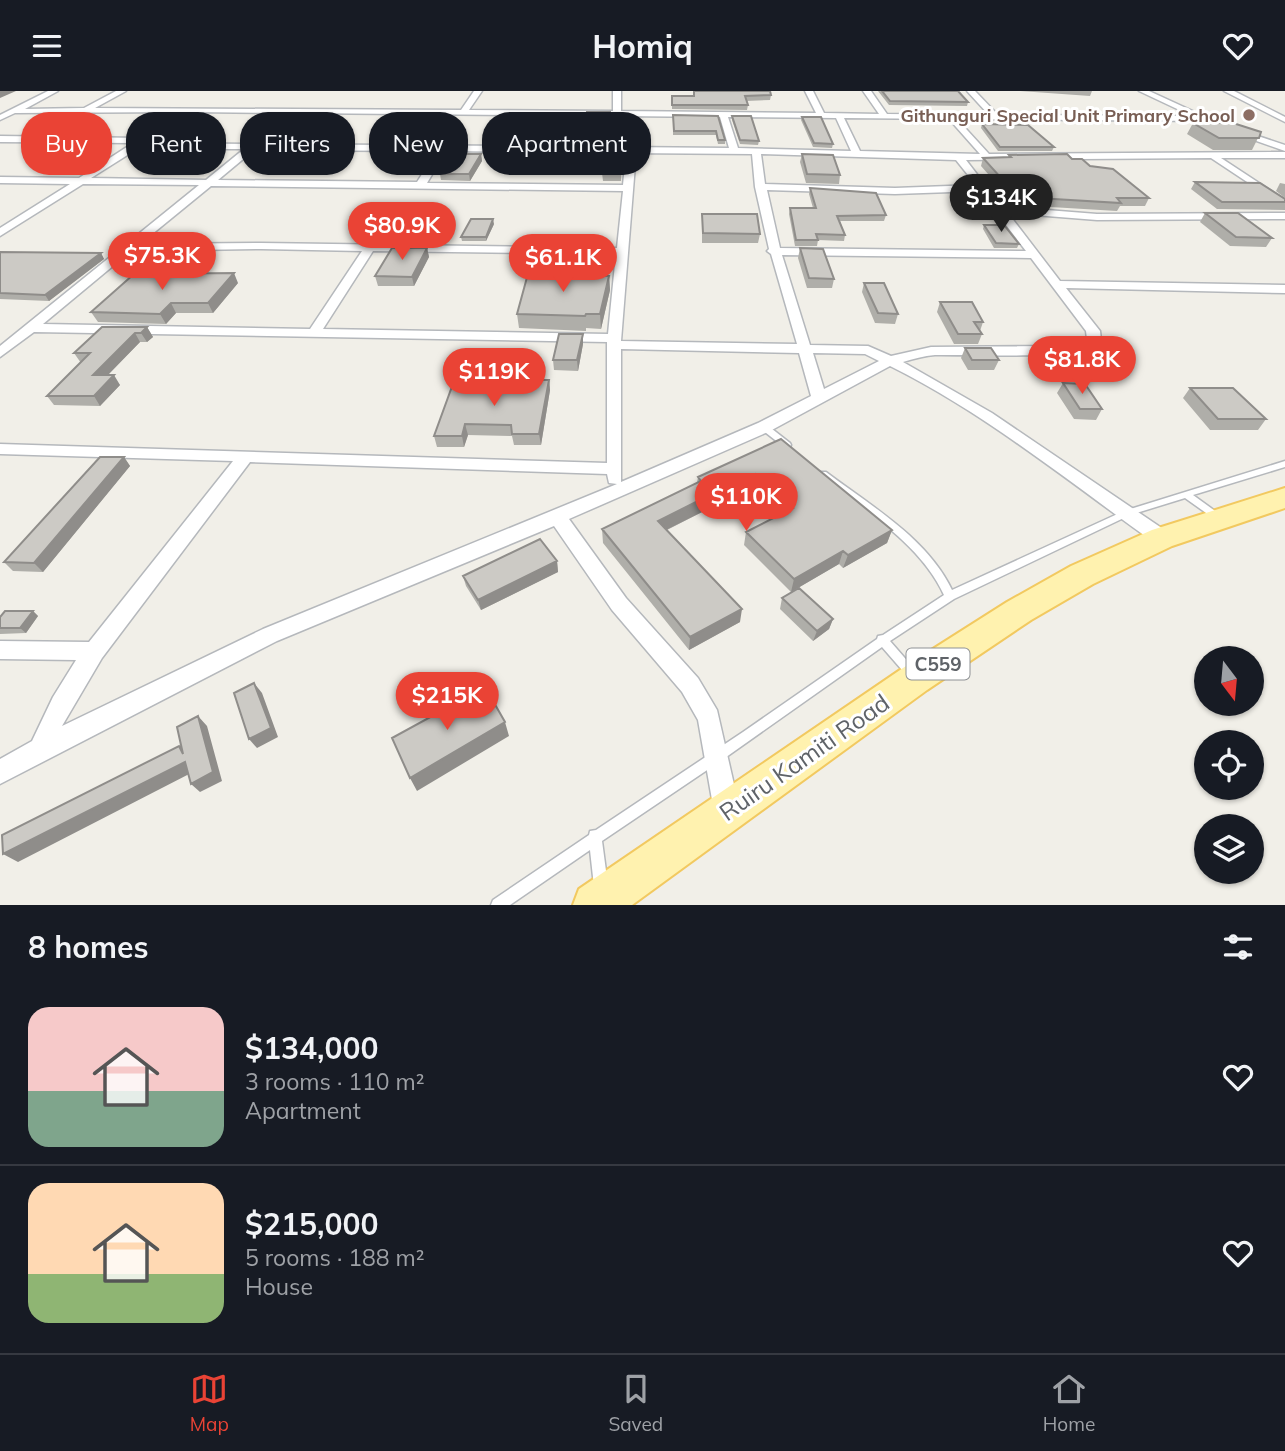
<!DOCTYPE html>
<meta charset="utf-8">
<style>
:root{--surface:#171b24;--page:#242831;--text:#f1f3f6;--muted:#9ea1a6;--line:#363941;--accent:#ea4335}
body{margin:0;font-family:Mulish,sans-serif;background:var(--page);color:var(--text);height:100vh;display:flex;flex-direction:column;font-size:26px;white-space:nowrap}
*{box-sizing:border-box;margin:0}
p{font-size:23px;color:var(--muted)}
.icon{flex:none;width:38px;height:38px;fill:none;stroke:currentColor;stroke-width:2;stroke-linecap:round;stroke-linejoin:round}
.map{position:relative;height:814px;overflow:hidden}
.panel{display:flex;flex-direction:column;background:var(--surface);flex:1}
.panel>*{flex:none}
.hud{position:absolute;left:21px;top:21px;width:700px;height:63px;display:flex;gap:14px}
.needle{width:46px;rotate:164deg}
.fabs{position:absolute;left:1194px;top:555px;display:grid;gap:14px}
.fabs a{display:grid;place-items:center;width:70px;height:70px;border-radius:50%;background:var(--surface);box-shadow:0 2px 5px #0004;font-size:35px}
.price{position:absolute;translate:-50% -60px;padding:0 16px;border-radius:24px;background:var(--accent);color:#fff;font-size:23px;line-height:46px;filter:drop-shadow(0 2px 4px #0008)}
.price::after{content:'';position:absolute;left:50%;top:42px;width:21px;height:16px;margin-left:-10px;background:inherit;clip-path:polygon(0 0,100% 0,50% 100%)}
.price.on{background:#222;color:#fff}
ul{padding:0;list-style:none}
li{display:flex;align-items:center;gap:21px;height:175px;padding:0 28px}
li+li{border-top:2px solid var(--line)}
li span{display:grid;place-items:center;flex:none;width:196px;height:140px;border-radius:21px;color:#555}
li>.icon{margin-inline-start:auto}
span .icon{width:84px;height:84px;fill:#fffc;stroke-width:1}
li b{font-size:30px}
h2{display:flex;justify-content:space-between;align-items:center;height:84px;padding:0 28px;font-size:30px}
.chip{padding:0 24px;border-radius:28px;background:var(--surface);box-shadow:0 2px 5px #0004;font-size:24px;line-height:63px}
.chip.on{background:var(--accent);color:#fff}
header{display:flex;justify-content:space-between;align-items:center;height:91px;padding:0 28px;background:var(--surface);font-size:32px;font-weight:700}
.dock{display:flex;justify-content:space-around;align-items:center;height:98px;border-top:2px solid var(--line);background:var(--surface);font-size:19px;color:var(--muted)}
.dock a{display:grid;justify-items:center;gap:4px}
.dock .on{color:var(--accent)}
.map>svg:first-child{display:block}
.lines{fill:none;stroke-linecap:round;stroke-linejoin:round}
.service-casing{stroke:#b5b8bc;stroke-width:3}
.minor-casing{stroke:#b5b8bc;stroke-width:3}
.primary-casing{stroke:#f2c960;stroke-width:4}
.service{fill:#fff;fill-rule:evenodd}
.minor{fill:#fff;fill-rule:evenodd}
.primary{fill:#fff2af;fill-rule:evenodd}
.wall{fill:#afaea9}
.shaded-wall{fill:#8f8d8a}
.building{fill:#cccac5;stroke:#8f8d8a;stroke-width:2}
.education-dot{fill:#8d6e63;stroke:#fff;stroke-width:2.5}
.labels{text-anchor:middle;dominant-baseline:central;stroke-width:6;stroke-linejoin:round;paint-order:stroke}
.far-education-label{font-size:18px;font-weight:bold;fill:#785e54;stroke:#fff;text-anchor:end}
.shield{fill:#fff;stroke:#8f9295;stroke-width:2}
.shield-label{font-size:19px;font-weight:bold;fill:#5f6368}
.near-street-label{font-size:24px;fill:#5f6368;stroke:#fff}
</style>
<header><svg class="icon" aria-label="menu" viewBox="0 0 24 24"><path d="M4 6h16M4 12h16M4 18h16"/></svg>Homiq<svg class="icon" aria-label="heart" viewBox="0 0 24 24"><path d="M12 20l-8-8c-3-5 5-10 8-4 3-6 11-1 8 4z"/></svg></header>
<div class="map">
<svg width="1285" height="814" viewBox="0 0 1285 814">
<rect width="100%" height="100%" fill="#f1efe8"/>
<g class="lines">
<g class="service-casing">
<path id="service" d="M761 334H767L790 352 791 354 790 356H784L761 338 760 336Z
M1285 370V376L1193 404 1222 425 1224 427 1222 429H1216L1185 407 1130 424 954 508 890 550 917 581 918 584 917 587 913 589 909 587 882 556 722 669 602 750 608 795 606 800 601 802 596 800 594 795 590 759 510 814H491L493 809 589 744 590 740 596 739 743 641 877 548 878 545 883 544 944 504C920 452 864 419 820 385L819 383 820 381H826C871 415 927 447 952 499L1124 420Z"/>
</g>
<g class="minor-casing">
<path id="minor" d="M48 0H58L25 18 84 17 116 0H126L95 17 461 19 474 0H482L469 19 613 20V0H621V20L816 22 805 0H813L824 22 879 23 863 0H871L887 23 989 24 967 0H975L998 24 1192 25 1139 0H1149L1210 28 1206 30 957 28 989 63 1285 61V67H1221L1285 109V116L1211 67 966 69 1006 121 1034 118 1097 123 1285 122V128L1097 129 1034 124 1011 126 1060 190 1285 194V202L1066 197 1100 240 1101 249C1084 271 966 263 935 264 924 265 913 268 903 271L992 322 1169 442 1171 447 1169 452H1155C1069 391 985 322 890 275L770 340 569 428 626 507 698 587 717 619 740 720 736 729 727 733 718 729 714 720 698 629 682 601 612 519 554 435 277 550 0 693V668L32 650 53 606 76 569 0 568V550L89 551 233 370 0 363V353L607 372V251L34 241 0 266V255L199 94 83 93 0 145V137L70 93 0 92V86L79 87 133 52 0 51V45L141 47 182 21 15 22 0 29V24ZM193 21 288 22 250 53 145 52ZM298 22 613 25V56L260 53ZM620 25 720 26 729 57 621 56ZM728 26 836 27 851 60 738 57ZM844 27 949 28 980 63 860 60ZM137 58H244L206 89 91 87ZM254 59 437 60 417 91 218 89ZM446 60 616 62 625 74 623 94 427 92ZM625 62 752 63 755 96 769 158 767 160 771 163 797 253 621 250 635 74ZM761 63 956 69 976 94 895 97 765 93ZM211 95 623 100 617 157 261 152 140 153ZM767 99 895 103 980 100 1026 160 780 157ZM261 158 362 160 310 238 43 233 131 160ZM373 160 616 163 608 243 323 238ZM782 164 1031 167 1086 240 1087 248 1056 255 931 256 891 265 868 255 810 254ZM621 258 799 262 811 305 758 332 621 391ZM813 262 865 263 879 270 824 298ZM250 371 607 383 609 392 617 393 263 538 62 635 102 567Z
M1224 0H1234L1285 26V31Z
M1237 38 1285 54V60L1234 42Z"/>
</g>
<g class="primary-casing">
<path id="primary" d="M1285 397V417L1172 455 1093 493 1031 529 927 599 632 814H573L579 798 903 577 1007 511 1071 475 1152 439Z"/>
</g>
<use href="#service" class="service"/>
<use href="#minor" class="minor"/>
<use href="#primary" class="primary"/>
</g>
<path class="wall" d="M693 0H770L771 4 770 9 746 10 748 14 747 19 672 18V5H694Z
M878 0H958L968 11 967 15 889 14Z
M1020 0H1092L1090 5Z
M610 21V52H584V45Z
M673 24 718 25 725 49V53H718L716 44H673Z
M732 25 759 50 758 54 740 53 732 29Z
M802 26 833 53 832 57 813 56 801 29Z
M1193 32 1261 41 1252 59H1213L1187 43Z
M982 33 1054 56 1052 60H998L981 37Z
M481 63 482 70 470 90 441 89 440 83Z
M802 63 840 84 839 93 806 92 800 71Z
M1009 64 1072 68 1090 75 1149 107 1145 115H1120L1117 120 1034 115 1018 117 981 75 983 67 1008 66Z
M622 66 621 90H603L602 82Z
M1195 91 1285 108V119L1217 118 1191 98Z
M1280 92 1285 93V107L1276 100Z
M810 97 886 124 884 130H840L845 144 844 150 818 149 817 155H795L789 123 790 117H813L809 103Z
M1205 122 1272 147 1266 156 1230 155 1200 131Z
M702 123 760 143 758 152H702Z
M494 133 486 150H462L461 146Z
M984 134 1019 153 1017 157H994L983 138Z
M427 157 429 166 414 195H378L375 185Z
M800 157 834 188 832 197H807L798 167Z
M0 161 101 162 104 168 49 210 0 208Z
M609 185 610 199 601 238 586 237V240L519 237 517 223Z
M238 192 213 222H176L166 233 98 231 91 221Z
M864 192 898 223 895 233 875 232 862 201Z
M940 211 983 231 980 240 982 243 978 253H954L937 221Z
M147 236 153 246 147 251H140L108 284 120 294 100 315 54 314 47 305 81 272 74 262Z
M583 253 578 280 554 279 553 269Z
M965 257 999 269 994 279H968L961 267Z
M549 289 550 299 541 354H514L512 345 468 344 464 356H437L434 345 480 300H520Z
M1063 292 1102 318 1096 329 1074 328 1057 302Z
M1190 297 1266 328 1258 339H1210L1183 307Z
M781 348 892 439 887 452 843 477 839 473 791 501 744 454 746 441 782 422 753 396 712 415 709 412 708 418 667 439 740 531 689 559 603 452 602 438 697 392 698 386Z
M124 366 130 375 43 481 13 480 4 471Z
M557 470 558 481 481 519 466 495 463 485Z
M782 507 833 528 829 538 813 550 780 518Z
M33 520 38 525 26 542 0 543V526Z"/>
<path class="shaded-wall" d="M0 0H16L0 7Z
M481 63 482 70 470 90 469 83Z
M1037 107 1034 115 1018 117 1021 109Z
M493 128 494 133 486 150V146Z
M427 157 429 166 414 195 412 186Z
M101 162 104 168 49 210 45 204Z
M234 182 238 192 213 222 208 212Z
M609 185 610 199 601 238 600 223Z
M171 212 176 222 166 233 160 223Z
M147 236 153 246 147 251 141 242Z
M135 242 140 251 99 293 93 284Z
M583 243V253L578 280 577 269Z
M114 284 120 294 100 315 94 305Z
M549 289 550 299 541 354 539 343Z
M478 290 481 300H475Z
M465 333 468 344 464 356 462 345Z
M124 366 130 375 43 481 34 472Z
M755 383 753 396 712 415 714 402Z
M710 404 708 418 658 443V430Z
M892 439 887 452 843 477 848 464Z
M843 460 839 473 791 501 794 488Z
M557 470 558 481 481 519 478 509Z
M742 518 740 531 689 559 690 546Z
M33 520 38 525 26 542 20 537Z
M833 528 829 538 813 550 817 540Z
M254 592 262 602 278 646 257 657 249 648Z
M198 625 207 635 222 690 200 701 191 693Z
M505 631 509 645 417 700 410 687Z
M185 671 195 680 18 771 3 763Z"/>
<path class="building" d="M694 0H770L771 4 745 5 748 14H672V5H694Z
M882 0H958L968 11 890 10Z
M587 21H610V45H584Z
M673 24 718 25 725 49H718L716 40H674Z
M732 25H751L759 50 740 49Z
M802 26H821L833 53 814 52Z
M1193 32H1233L1261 41 1259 47H1219Z
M982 33 1028 34 1054 56H1000Z
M605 62 619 63 622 66 621 82H602Z
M454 63H481L469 83H440Z
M802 63 833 64 840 84 807 83Z
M1067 63 1072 68H1082L1090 75 1113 78 1149 107H1117L1121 112 1037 107 1021 109 983 67 1011 66 1009 64Z
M1195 91 1260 92 1285 108V111H1222Z
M810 97 876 102 886 124 837 125 845 144 816 143 818 149H796L790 117H816Z
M1205 122H1238L1272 147 1236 146Z
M702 123H757L760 143 703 142Z
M471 128H493L486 146H461Z
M984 134H1004L1019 153 996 152Z
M392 157H427L412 186 375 185Z
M800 157 823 158 834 188 809 187Z
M0 161 101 162 45 204 0 202Z
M529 179 609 185 600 223H586L585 225 517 223Z
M234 182 208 212H171L160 223 91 221 134 183Z
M864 192H884L898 223 878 222Z
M940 211H972L983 231H974L982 243H958Z
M102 236H147L141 242H135L93 284H114L94 305H47L90 262H74Z
M559 243H583L577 269H553Z
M965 257H991L999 269H972Z
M525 289H549L539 343H512L511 334 465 333 462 345H434L454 290H478L475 300H520Z
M1063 292 1085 293 1102 318H1080Z
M1190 297H1233L1266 328H1218Z
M781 348 892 439 848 464 843 460 794 488 746 441 793 417 755 383 714 402 703 392 710 404 658 430 742 518 690 546 602 438 701 390 698 386Z
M100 366H124L34 472 4 471Z
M540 448 557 470 478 509 463 485Z
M799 497 833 528 817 540 782 507Z
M5 520H33L20 537H0V526Z
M254 592 271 637 249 648 234 602Z
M485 596 505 631 410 687 392 647Z
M198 625 213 681 191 693 185 671 3 763 2 744 179 655 183 663 177 636Z"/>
<circle class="education-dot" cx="1249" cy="24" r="7"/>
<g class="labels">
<g class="far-education-label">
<text x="1235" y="24">Githunguri Special Unit Primary School</text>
</g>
<rect class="shield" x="906.5" y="557.5" width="63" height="31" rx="5"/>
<g class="shield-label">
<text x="938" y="573">C559</text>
</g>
<g class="near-street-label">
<text transform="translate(804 666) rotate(-35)">Ruiru Kamiti Road</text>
</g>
</g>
</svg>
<div class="fabs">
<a><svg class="needle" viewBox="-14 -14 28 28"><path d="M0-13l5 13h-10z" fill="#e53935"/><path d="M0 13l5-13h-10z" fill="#9ea1a6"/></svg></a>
<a><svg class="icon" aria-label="locate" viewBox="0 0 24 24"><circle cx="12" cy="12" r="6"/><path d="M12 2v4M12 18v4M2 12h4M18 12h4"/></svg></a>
<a><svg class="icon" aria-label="layers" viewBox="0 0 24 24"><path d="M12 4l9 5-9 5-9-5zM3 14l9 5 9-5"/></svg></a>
</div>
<b class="price on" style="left:1001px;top:143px">$134K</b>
<b class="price" style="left:402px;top:171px">$80.9K</b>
<b class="price" style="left:162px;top:201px">$75.3K</b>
<b class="price" style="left:563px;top:203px">$61.1K</b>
<b class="price" style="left:1082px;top:305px">$81.8K</b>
<b class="price" style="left:494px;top:317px">$119K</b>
<b class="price" style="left:746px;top:442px">$110K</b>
<b class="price" style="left:447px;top:641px">$215K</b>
<div class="hud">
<a class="chip on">Buy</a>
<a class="chip">Rent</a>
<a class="chip">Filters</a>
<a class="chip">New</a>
<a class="chip">Apartment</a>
</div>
</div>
<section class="panel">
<h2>8 homes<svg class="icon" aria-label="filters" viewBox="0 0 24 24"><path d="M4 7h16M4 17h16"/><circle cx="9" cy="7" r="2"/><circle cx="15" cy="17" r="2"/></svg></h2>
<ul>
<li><span style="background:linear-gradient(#f6c9c9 60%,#7fa58c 0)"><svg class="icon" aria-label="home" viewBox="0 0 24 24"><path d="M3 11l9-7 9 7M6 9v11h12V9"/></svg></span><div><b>$134,000</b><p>3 rooms · 110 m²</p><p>Apartment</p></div><svg class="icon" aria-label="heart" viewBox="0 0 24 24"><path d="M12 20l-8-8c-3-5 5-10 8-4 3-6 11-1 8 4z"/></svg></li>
<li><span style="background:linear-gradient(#ffd9b3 65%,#8fb573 0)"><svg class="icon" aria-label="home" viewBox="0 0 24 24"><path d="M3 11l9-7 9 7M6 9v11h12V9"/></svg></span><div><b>$215,000</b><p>5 rooms · 188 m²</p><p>House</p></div><svg class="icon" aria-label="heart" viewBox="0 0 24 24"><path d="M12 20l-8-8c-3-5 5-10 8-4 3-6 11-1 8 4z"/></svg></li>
</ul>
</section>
<nav class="dock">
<a class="on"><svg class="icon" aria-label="map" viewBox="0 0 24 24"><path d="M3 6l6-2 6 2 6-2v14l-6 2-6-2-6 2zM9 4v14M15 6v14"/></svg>Map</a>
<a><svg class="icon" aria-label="saved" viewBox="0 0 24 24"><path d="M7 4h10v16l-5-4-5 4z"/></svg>Saved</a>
<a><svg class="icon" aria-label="home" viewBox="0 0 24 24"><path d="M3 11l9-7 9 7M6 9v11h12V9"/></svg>Home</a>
</nav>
